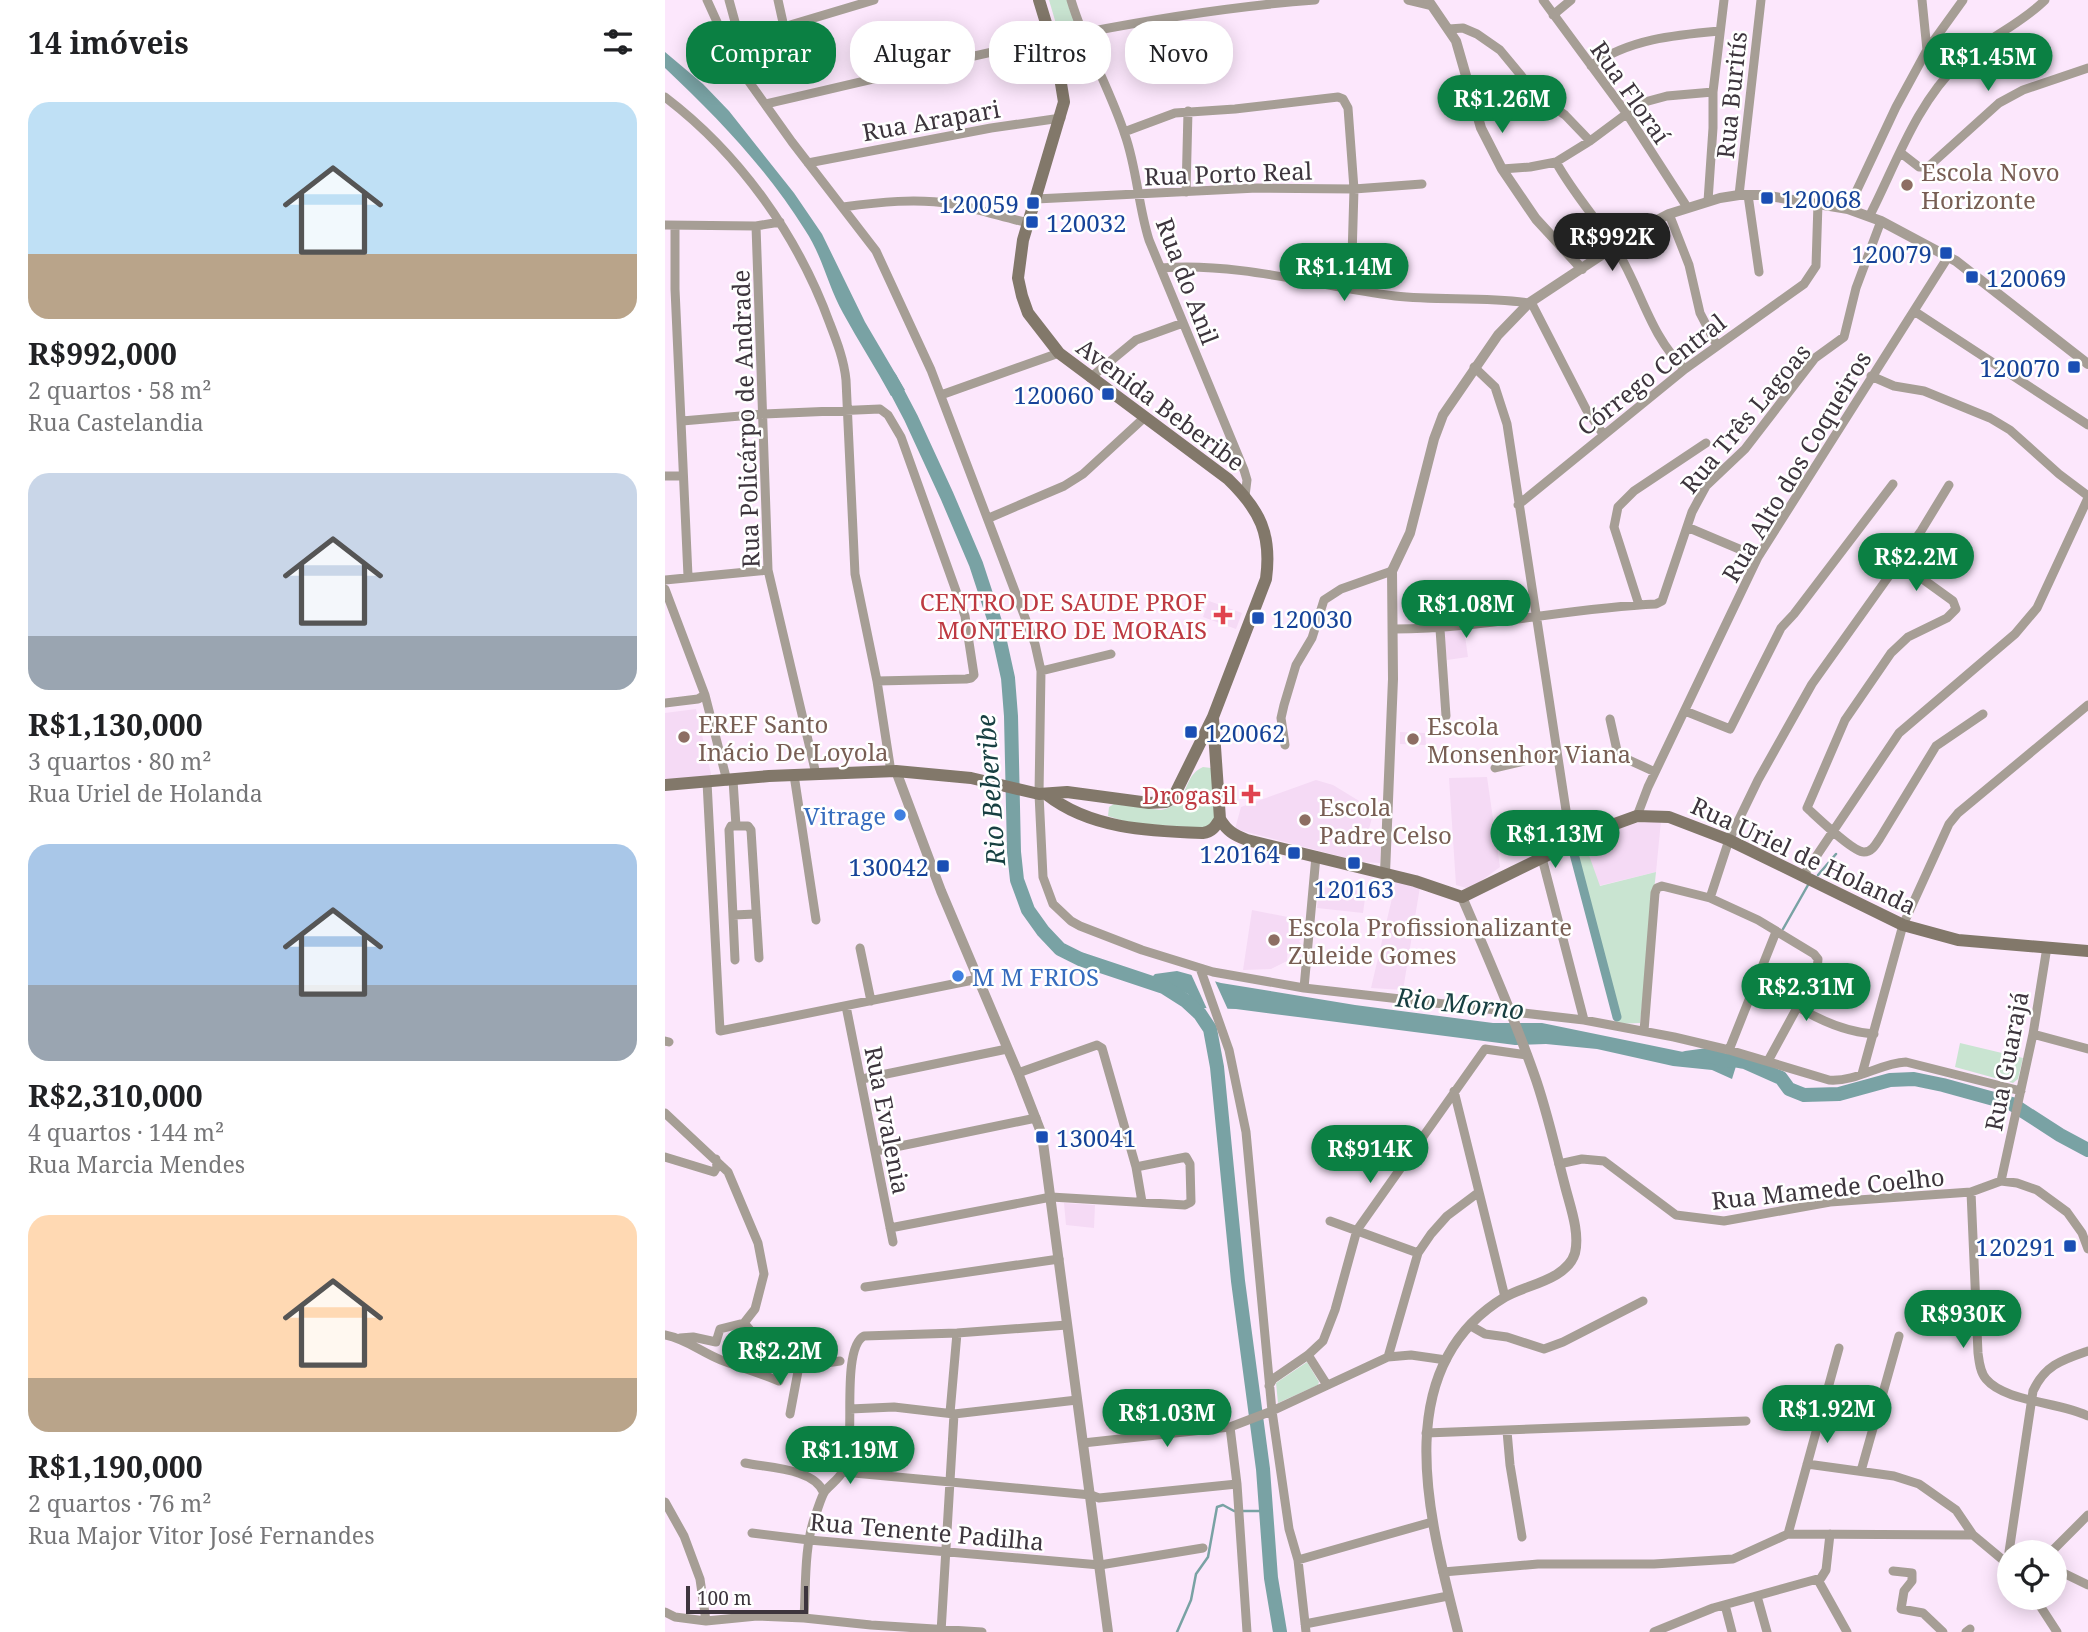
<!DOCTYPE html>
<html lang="pt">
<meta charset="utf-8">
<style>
:root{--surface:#fff;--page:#f2f2f2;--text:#202124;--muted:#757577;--accent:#0b8043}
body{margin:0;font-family:"Noto Serif",serif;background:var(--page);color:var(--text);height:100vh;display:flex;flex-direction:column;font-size:26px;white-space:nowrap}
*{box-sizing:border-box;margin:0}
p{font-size:23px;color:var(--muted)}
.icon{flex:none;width:38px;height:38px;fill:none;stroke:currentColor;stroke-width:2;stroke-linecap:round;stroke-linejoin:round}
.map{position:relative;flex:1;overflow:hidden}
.sheet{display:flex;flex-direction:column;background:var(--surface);width:665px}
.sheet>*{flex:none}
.hud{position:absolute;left:21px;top:21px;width:665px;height:63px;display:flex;gap:14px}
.buttons{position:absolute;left:1332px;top:1540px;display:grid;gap:14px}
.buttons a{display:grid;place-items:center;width:70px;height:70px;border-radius:50%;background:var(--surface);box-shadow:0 4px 18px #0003;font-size:35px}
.scale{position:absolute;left:21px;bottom:18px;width:122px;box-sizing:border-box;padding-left:7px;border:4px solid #3d353d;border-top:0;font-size:19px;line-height:24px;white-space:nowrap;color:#3d353d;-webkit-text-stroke:5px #fff;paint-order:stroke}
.price{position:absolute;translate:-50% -60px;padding:0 16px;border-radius:24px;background:var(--accent);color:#fff;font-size:23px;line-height:46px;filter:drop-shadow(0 2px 4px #0008)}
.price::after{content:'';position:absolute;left:50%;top:42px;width:21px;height:16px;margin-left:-10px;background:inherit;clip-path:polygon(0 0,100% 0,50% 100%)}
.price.current{background:#222;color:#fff}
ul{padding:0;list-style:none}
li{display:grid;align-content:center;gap:14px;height:371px;padding:0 28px}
li span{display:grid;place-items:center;height:217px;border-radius:21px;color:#555}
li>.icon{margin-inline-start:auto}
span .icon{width:126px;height:126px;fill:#fffc;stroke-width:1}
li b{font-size:30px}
h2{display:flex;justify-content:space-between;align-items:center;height:84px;padding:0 28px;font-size:30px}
.chip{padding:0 24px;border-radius:28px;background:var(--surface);box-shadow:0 4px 18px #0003;font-size:24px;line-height:63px}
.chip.current{background:var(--accent);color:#fff}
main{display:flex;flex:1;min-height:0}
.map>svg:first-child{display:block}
.built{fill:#f5daf5}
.green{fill:#c9e4d1}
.water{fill:#79a2a4}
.pier{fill:#fce7fc}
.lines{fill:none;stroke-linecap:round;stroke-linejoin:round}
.stream{stroke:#79a2a4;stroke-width:2.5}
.canal{stroke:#79a2a4;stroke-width:9}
.river{stroke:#79a2a4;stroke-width:14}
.minor{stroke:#a69e95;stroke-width:9}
.tertiary{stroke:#a69e95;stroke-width:10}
.secondary{stroke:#82786a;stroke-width:12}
.education-dot{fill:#8d6e63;stroke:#fff;stroke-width:2.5}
.transit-dot{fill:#1a4fb4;stroke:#fff;stroke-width:2.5}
.health-dot{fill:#e0444e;stroke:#fff;stroke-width:2.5}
.shop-dot{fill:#3f7fe0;stroke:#fff;stroke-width:2.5}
.labels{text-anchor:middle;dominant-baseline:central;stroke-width:5;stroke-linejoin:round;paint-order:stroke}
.street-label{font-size:24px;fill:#3d353d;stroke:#fff}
.education-label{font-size:24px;fill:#785e54;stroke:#fff;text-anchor:start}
.transit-label{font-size:24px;fill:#164399;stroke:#fff;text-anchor:end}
.health-label{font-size:24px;fill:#be3a42;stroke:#fff;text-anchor:end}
.shop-label{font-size:24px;fill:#366cbe;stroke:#fff;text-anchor:end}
.water-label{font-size:26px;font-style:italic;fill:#173f41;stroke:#fff}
</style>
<main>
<section class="sheet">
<h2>14 imóveis<svg class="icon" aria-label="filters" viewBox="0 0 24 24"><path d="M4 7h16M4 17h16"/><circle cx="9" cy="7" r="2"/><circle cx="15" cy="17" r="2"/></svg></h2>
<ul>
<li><span style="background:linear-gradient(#bfe0f5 70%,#b9a48a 0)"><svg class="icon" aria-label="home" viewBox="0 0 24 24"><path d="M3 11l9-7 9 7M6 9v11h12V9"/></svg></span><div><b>R$992,000</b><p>2 quartos · 58 m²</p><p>Rua Castelandia</p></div></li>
<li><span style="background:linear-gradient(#c9d6e8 75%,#9aa5b1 0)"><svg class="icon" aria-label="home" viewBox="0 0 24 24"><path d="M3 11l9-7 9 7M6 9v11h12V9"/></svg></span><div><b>R$1,130,000</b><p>3 quartos · 80 m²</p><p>Rua Uriel de Holanda</p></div></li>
<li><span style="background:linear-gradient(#a9c7e8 65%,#9aa5b1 0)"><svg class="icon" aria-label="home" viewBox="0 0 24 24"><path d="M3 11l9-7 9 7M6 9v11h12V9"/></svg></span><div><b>R$2,310,000</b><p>4 quartos · 144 m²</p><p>Rua Marcia Mendes</p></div></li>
<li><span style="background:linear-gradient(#ffd9b3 75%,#b9a48a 0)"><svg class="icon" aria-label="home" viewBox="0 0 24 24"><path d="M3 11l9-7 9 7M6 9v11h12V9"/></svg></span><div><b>R$1,190,000</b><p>2 quartos · 76 m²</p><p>Rua Major Vitor José Fernandes</p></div></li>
</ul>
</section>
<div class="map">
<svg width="1423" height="1632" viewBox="0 0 1423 1632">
<rect width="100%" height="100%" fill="#fce7fc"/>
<path class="built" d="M544 601 577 613 571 629 538 617Z
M799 629 803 657 782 660 778 630Z
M31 709 47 778 0 782V713Z
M735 732 760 733 761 745 735 744Z
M822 777 835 867 805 889 791 885 784 778Z
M651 780 668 785 709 810 700 844 716 846 715 863 697 862 570 829 576 807Z
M996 821 991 872 933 886 920 844 953 829 972 823Z
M731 881 755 887 738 990 706 988Z
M654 887 701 891 698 913 652 908Z
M587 910 638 920 637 939 634 941 636 944H623L622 961 606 969 578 970Z
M399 1203 430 1205 429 1228 401 1225Z"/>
<path class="green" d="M384 0H403L412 31 394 34Z
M538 767 546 768 551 816 544 825 537 828 465 823 443 816 444 807 449 804 496 810C526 805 516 776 538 767Z
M920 844 935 886 991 872 975 1023 951 1024 906 851Z
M1295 1043 1358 1058 1353 1079 1348 1083 1290 1067Z
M642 1362 654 1382 653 1385 613 1403 611 1383Z"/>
<path class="water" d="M0 52 38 84 64 111 129 193 157 234 200 322 240 390 226 396C211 368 193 341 178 313 163 286 157 255 140 230 102 169 52 117 0 68Z
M512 971 556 983 690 1005 828 1023H877L1072 1063 1067 1079 1047 1070 1008 1066 932 1049 881 1044 850 1045 571 1009 537 1008 523 994 487 977 490 974Z"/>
<path class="pier" d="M526 974 549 979 564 1012 542 1009Z"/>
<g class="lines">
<path class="stream" d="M1153 875 1171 854
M1118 929 1143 885
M512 1632 526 1600 531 1574 543 1557 552 1507 558 1505 569 1511H600"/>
<path class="canal" d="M908 850 952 1017"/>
<path class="river" d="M225 378 246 418 282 496 311 564 332 628 343 678 346 716 349 852 352 880 363 910 378 931 395 949 415 959 499 987 521 1001 535 1014 545 1029 552 1067 573 1281 598 1469 606 1578 615 1632
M1021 1058 1043 1055 1061 1061 1069 1060 1080 1062 1116 1078 1124 1089 1139 1095 1174 1094 1225 1080 1249 1079 1278 1085 1347 1104 1395 1135 1423 1150"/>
<path class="minor" d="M42 0 62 44 82 79 127 142 211 251 266 370 370 644 376 671 374 794 378 877 388 904 406 921 415 926 477 950 548 972 639 988 919 1020 1009 1037 1064 1050 1164 1080C1192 1082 1215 1063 1241 1062L1356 1091
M64 0 75 40
M113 0 119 27
M406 0C420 47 445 89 460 135 472 169 473 205 484 240L579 470 582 480 580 496
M743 0 764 5
M878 0 962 114 1022 207
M1257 0 1262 50
M888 15 906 0
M784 29 798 28 812 34 835 50 874 97 900 115 925 141
M62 44 209 0
M926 66C964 39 1010 35 1055 31
M0 97C75 154 133 236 165 324 172 342 179 360 181 380L190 574 212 681 226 772
M101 104C281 63 465 14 650 0
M459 132 510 113 570 109 673 97 678 99 683 108 689 189 687 257
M1236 153 1254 167H1263L1334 103 1358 90 1423 68
M891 162C908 193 931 218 950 247 976 288 984 335 1020 369
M143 163 326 128 396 118
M837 169 865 167 891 162 925 141 976 103 1002 96 1048 92
M521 192 523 111
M1074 195 1096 0
M1083 195 1094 272
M371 199 592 188 689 189 757 184
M1043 201 1048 128V92L1059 0
M178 207C214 202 252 198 288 204 313 209 338 217 363 223
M1183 209 1231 107 1262 50 1298 0
M1004 214 1024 265 1035 313 1052 346
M1205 215C1231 164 1251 104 1294 63 1320 39 1355 25 1380 0
M0 225 91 226 115 222
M10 226V289L23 576
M91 226 103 570 151 774
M496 268C574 262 653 286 730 296 775 301 819 296 864 303
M866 302 921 409 938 434
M1249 311 1423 425
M809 367 830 387 842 424 906 843
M1206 376 1229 386 1259 391 1325 418 1345 430 1394 474 1423 496
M425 378 471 340 518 323
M276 395 394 353
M17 421 99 414 215 409 223 415 236 437 300 616 309 675 306 678 301 679 212 681
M0 476H18
M853 505 1020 369 1139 284 1151 266 1153 203
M324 518 399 486 418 474 480 417
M1022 527 1093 557
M1234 562 1288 601 1291 609 1282 618 1243 637 1226 653 1180 720 1142 808C1152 817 1188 852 1199 852 1207 852 1211 844 1215 838L1271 746 1318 714
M0 580 103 570
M0 589 40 695 33 699 0 703
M974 605 949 527 953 507 969 491 1041 443
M729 629C817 629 903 608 991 604L997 601 1027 512 1041 486 1080 449 1150 358 1179 337 1191 288 1216 221
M775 629 781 716
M376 671 446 654
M40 695 62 781
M1020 711 1065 729 1116 628 1129 614 1228 484
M945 719 953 755 990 772
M620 745 616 718 619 705 631 665 647 638 659 600 676 589 727 571
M830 768 892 753
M129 775 151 920
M68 780 71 826H83L86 830 94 958
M42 782 55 1031 313 979
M972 816 983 787 1093 557 1283 257
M877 858 919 1020
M1138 876 1234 733 1350 634 1372 608 1423 498
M1045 898 1064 840 1093 780 1147 684 1256 531 1284 485
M68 915 91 914
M195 948 206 1001
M70 960 64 830 66 826H71
M535 968 564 1050 581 1132 607 1411 624 1529 633 1560 641 1632
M639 988 651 856
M181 1006 228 1242
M1133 1007C1156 1021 1181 1032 1209 1034
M979 1031 990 893 992 888 997 886 1045 898 1093 920 1149 954 1153 959 1152 971 1103 1061
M1368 1034 1423 1049
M0 1041 4 1042
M1064 1050 1111 932
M353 1073 432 1045 437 1048 471 1167 477 1202
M1197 1074 1238 925 1284 824 1293 813 1423 705
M197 1079 342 1049
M789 1091 840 1297
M0 1113 63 1172 93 1243 99 1274 90 1309 79 1323 55 1329 51 1342 28 1337 15 1338
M211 1151 371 1118
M0 1157 49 1172 52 1167 51 1159
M894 1164 917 1159 939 1161 1011 1215 1059 1221 1165 1202 1306 1192 1336 1181 1352 1183 1372 1190 1402 1212 1417 1233 1423 1249
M1336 1181 1368 1034 1382 947
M1306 1192 1313 1353C1314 1361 1315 1372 1321 1379 1340 1402 1395 1402 1423 1416
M665 1221 753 1253
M225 1228 386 1197 520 1205 526 1202 525 1164 521 1157 471 1167
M200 1287 394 1259
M79 1323 97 1344 87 1369
M806 1326 820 1334 842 1337 879 1349 898 1342 978 1301
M0 1335C21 1339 36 1352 56 1360 75 1367 95 1373 114 1381L119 1369 175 1361
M643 1355 662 1385
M723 1357 753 1253 766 1234 782 1216 814 1192
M604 1386 608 1379 643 1355 658 1341 670 1310 692 1230 820 1049 862 1055
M185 1409 229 1407 289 1414 412 1400
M285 1413 292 1333
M125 1414 134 1366
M565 1427 572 1484 582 1632
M842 1431 845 1465 857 1537
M761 1433 1081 1421
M418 1443 565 1427 607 1411 723 1357 746 1355 781 1360
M80 1463C104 1468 149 1468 159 1493
M1142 1464 1229 1476 1254 1484 1291 1510 1308 1535 1344 1565
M1196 1471 1234 1336
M178 1472 426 1495 434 1498 572 1484
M0 1502 19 1536 35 1579 41 1621
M87 1533 144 1540 435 1565 538 1548
M1123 1534 1174 1348
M1344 1552 1368 1391C1380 1365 1397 1360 1423 1351
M1386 1552 1423 1515
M633 1560 767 1522
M1390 1569 1423 1585
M1228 1571 1247 1573V1581L1239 1591 1236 1609 1258 1613 1278 1632
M778 1572 873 1564H989L1068 1559 1123 1534 1308 1535
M1153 1580 1182 1632
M1092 1596 1102 1632
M1370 1598 1392 1632
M1060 1605 1067 1632
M0 1612 10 1617 41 1621 92 1616 139 1618 206 1625 317 1632
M139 1618C141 1585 139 1547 150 1516 153 1509 156 1497 160 1491 166 1484 174 1479 178 1471 182 1462 183 1449 184 1439 187 1418 179 1346 199 1336L292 1333 402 1325
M640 1624 783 1596
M276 1632 289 1414
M989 1632 1048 1608 1156 1578 1161 1570 1165 1534
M1301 1632 1305 1629"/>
<path class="tertiary" d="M763 0 791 41 816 128 837 169 871 219 917 269
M231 771 276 891 353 1073 377 1135 443 1632
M720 873 728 679 727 571 745 533 769 439 778 415 833 335 864 303 979 227 1004 214 1055 198 1074 195H1098L1183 209 1216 221 1291 261 1423 364
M793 1632C766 1524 720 1369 840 1297 860 1285 902 1280 910 1253 915 1232 905 1206 900 1186 890 1148 882 1110 869 1074 848 1014 822 955 797 897"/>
<path class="secondary" d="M548 718 555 819C562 831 569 835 582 840L750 881 797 897 936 829 972 816 1004 817 1064 840 1238 925 1293 940 1423 951
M0 785 104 776 231 771 306 778 374 794 402 792 484 803 501 802 508 798 548 717 601 579C607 534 595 510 563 479L394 353 363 313 357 296 353 278 358 240 399 102 392 59 374 0
M381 794C425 829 484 831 538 833 547 832 550 827 555 819"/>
</g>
<g class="education-dot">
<circle cx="1242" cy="185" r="7"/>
<circle cx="19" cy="737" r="7"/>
<circle cx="748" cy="739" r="7"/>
<circle cx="640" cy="820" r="7"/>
<circle cx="609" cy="940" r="7"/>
</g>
<g class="transit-dot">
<rect x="1095" y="191" width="14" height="14" rx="3.5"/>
<rect x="361" y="196" width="14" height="14" rx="3.5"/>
<rect x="360" y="215" width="14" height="14" rx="3.5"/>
<rect x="1274" y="246" width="14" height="14" rx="3.5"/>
<rect x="1300" y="270" width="14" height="14" rx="3.5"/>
<rect x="1402" y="360" width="14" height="14" rx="3.5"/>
<rect x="436" y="387" width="14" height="14" rx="3.5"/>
<rect x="586" y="611" width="14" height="14" rx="3.5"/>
<rect x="519" y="725" width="14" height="14" rx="3.5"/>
<rect x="622" y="846" width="14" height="14" rx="3.5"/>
<rect x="682" y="856" width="14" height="14" rx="3.5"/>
<rect x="271" y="859" width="14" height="14" rx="3.5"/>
<rect x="370" y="1130" width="14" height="14" rx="3.5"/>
<rect x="1398" y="1239" width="14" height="14" rx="3.5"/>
</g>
<g class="health-dot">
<path d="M554.5 604.5h7v7h7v7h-7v7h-7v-7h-7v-7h7z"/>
<path d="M582.5 783.5h7v7h7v7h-7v7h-7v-7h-7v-7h7z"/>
</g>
<g class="shop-dot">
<circle cx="235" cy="815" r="7"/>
<circle cx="293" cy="976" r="7"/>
</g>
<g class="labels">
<g class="street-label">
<text transform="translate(966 92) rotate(55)">Rua Floraí</text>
<text transform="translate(1066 95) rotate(-84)">Rua Buritís</text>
<text transform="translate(266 120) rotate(-10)">Rua Arapari</text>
<text transform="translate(563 173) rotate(-2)">Rua Porto Real</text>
<text transform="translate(523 281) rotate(69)">Rua do Anil</text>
<text transform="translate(986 374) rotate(-38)">Córrego Central</text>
<text transform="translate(496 404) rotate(37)">Avenida Beberibe</text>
<text transform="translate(1080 418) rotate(-50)">Rua Três Lagoas</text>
<text transform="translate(80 419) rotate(-92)">Rua Policárpo de Andrade</text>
<text transform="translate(1131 466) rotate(-59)">Rua Alto dos Coqueiros</text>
<text transform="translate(1139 855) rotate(25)">Rua Uriel de Holanda</text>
<text transform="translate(1341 1061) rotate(-79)">Rua Guarajá</text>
<text transform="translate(223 1120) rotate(79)">Rua Evalenia</text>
<text transform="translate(1163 1188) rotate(-6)">Rua Mamede Coelho</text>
<text transform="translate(262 1531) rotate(5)">Rua Tenente Padilha</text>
</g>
<g class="education-label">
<text x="1256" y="171">Escola Novo<tspan x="1256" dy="28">Horizonte</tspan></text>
<text x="33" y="723">EREF Santo<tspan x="33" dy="28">Inácio De Loyola</tspan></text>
<text x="762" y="725">Escola<tspan x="762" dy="28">Monsenhor Viana</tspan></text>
<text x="654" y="806">Escola<tspan x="654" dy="28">Padre Celso</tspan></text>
<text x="623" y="926">Escola Profissionalizante<tspan x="623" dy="28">Zuleide Gomes</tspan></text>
</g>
<g class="transit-label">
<text x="1116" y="198" text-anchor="start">120068</text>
<text x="354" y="203">120059</text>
<text x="381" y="222" text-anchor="start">120032</text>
<text x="1267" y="253">120079</text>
<text x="1321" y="277" text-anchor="start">120069</text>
<text x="1395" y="367">120070</text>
<text x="429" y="394">120060</text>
<text x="607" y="618" text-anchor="start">120030</text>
<text x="540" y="732" text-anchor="start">120062</text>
<text x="615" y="853">120164</text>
<text x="264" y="866">130042</text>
<text x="689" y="888" text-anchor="middle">120163</text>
<text x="391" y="1137" text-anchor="start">130041</text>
<text x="1391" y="1246">120291</text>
</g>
<g class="health-label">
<text x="542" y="601">CENTRO DE SAUDE PROF<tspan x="542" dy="28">MONTEIRO DE MORAIS</tspan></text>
<text x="572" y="794">Drogasil</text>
</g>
<g class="shop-label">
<text x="221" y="815">Vitrage</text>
<text x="307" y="976" text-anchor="start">M M FRIOS</text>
</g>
<g class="water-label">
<text transform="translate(325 790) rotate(-94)">Rio Beberibe</text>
<text transform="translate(795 1003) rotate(6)">Rio Morno</text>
</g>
</g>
</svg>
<div class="buttons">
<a><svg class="icon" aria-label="locate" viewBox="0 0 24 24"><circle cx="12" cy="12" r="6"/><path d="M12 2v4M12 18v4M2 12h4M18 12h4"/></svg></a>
</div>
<div class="scale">100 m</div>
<b class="price" style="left:1323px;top:93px">R$1.45M</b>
<b class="price" style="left:837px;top:135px">R$1.26M</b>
<b class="price current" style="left:947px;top:273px">R$992K</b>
<b class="price" style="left:679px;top:303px">R$1.14M</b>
<b class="price" style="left:1251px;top:593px">R$2.2M</b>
<b class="price" style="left:801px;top:640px">R$1.08M</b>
<b class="price" style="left:890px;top:870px">R$1.13M</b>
<b class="price" style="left:1141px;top:1023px">R$2.31M</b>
<b class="price" style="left:705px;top:1185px">R$914K</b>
<b class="price" style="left:1298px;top:1350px">R$930K</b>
<b class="price" style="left:115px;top:1387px">R$2.2M</b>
<b class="price" style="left:1162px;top:1445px">R$1.92M</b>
<b class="price" style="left:502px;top:1449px">R$1.03M</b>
<b class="price" style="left:185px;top:1486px">R$1.19M</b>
<div class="hud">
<a class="chip current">Comprar</a>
<a class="chip">Alugar</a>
<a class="chip">Filtros</a>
<a class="chip">Novo</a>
</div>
</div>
</main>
